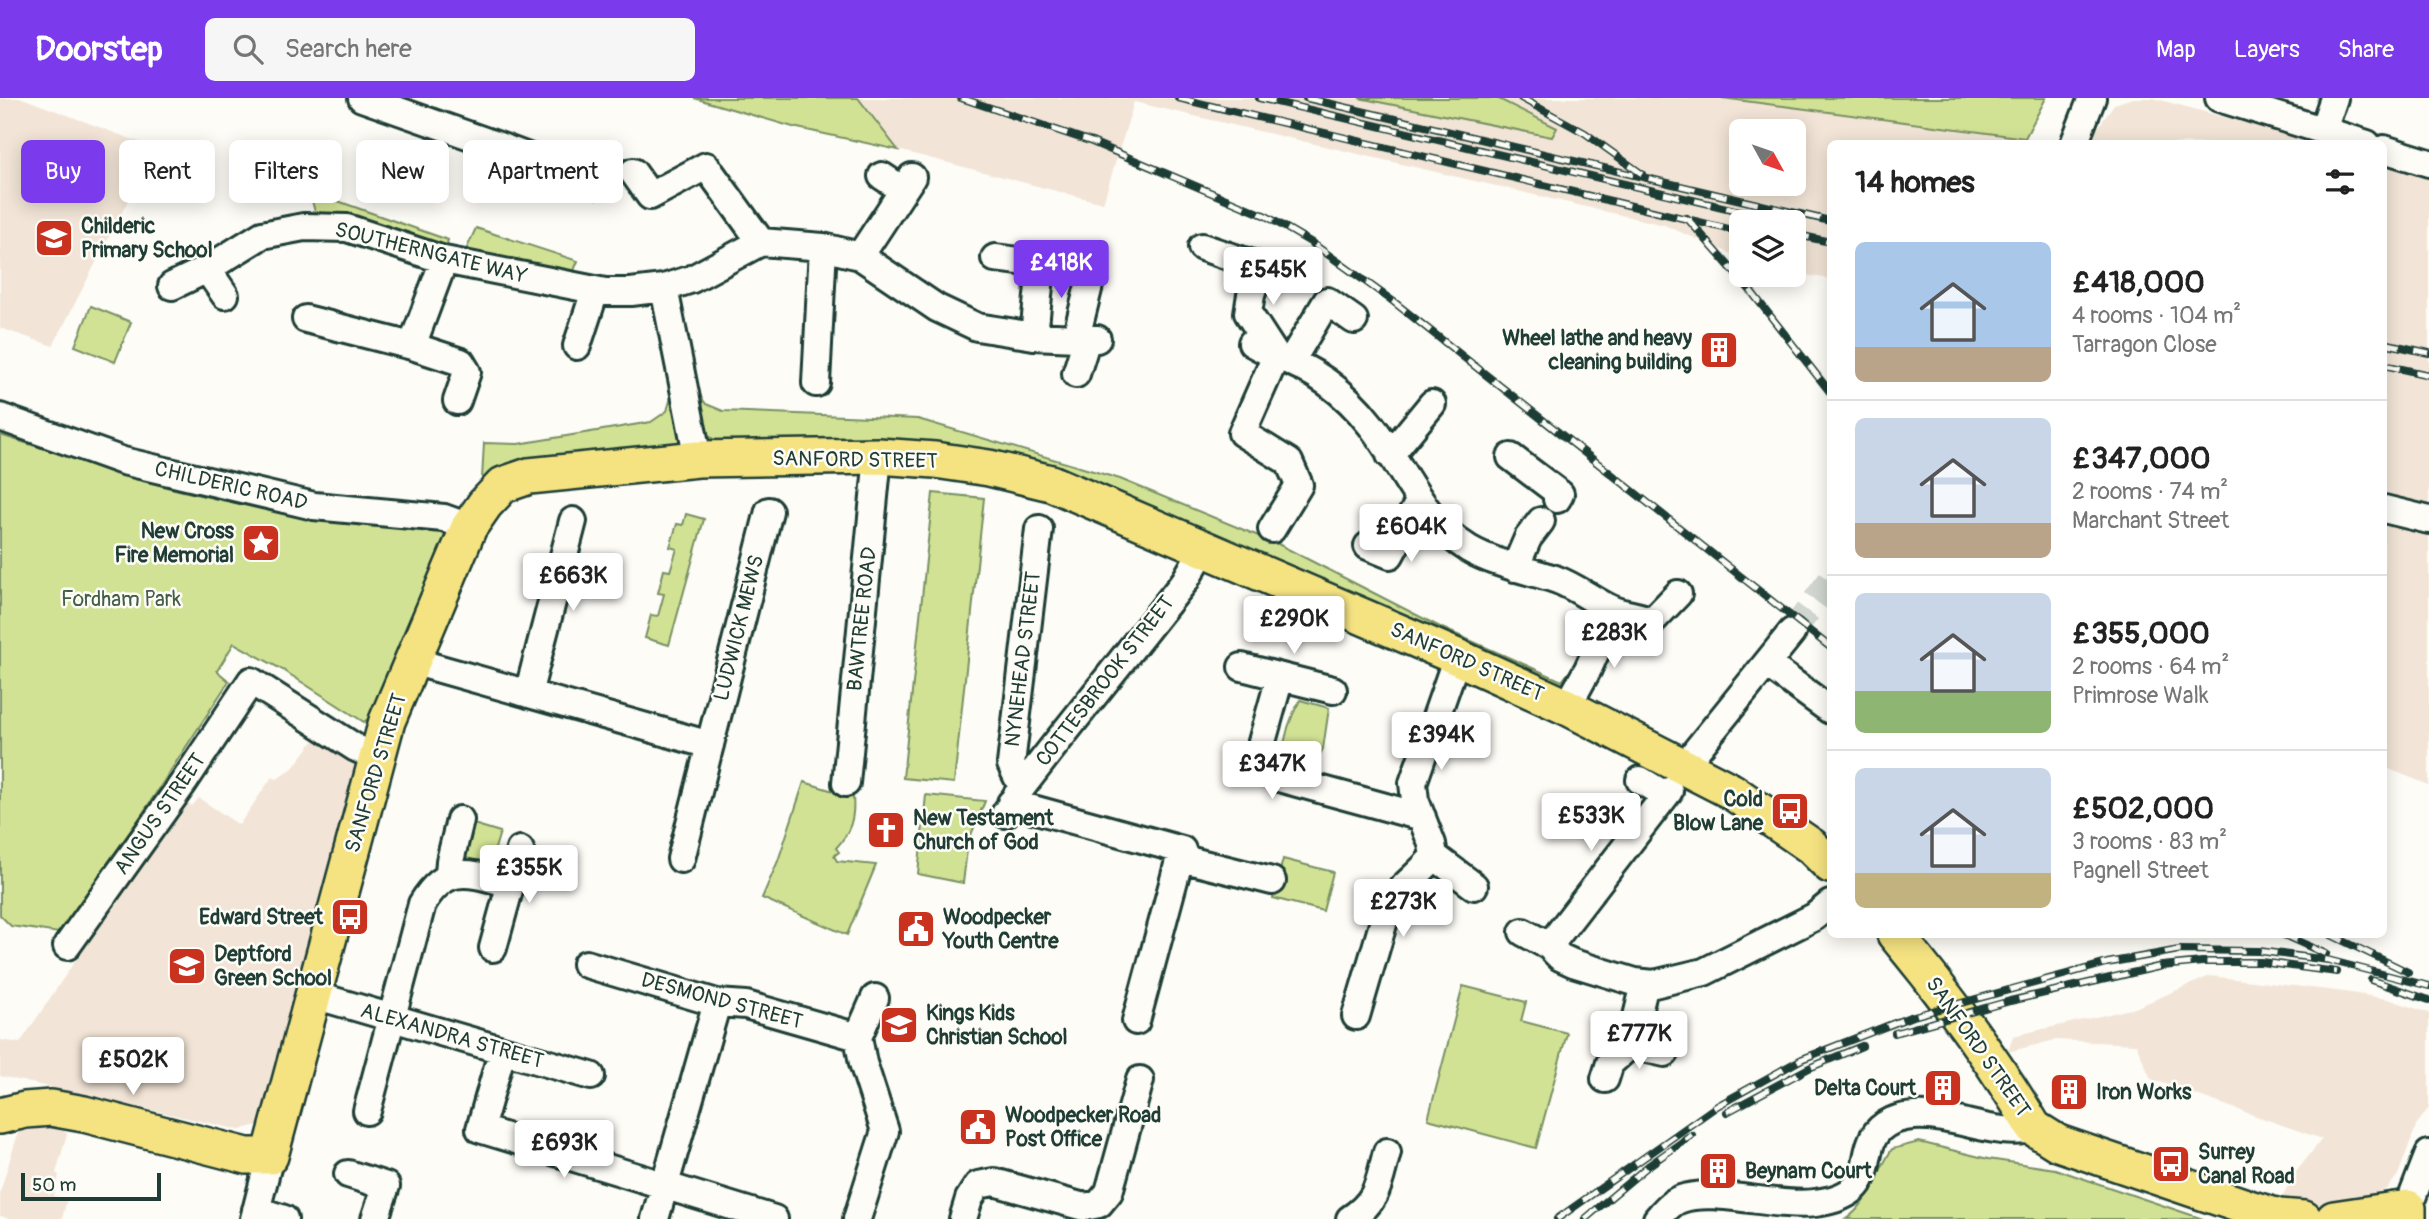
<!DOCTYPE html>
<meta charset="utf-8">
<style>
:root{--surface:#fff;--page:#f6f6f6;--text:#222;--muted:#767676;--line:#e0e0e0;--accent:#7c3aed}
body{margin:0;font-family:Pangolin,sans-serif;background:var(--page);color:var(--text);height:100vh;display:flex;flex-direction:column;font-size:26px;white-space:nowrap}
*{box-sizing:border-box;margin:0}
p{font-size:23px;color:var(--muted)}
.icon{flex:none;width:38px;height:38px;fill:none;stroke:currentColor;stroke-width:2;stroke-linecap:round;stroke-linejoin:round}
.map{position:relative;flex:1;overflow:hidden}
.sheet{position:absolute;left:1827px;top:42px;width:560px;height:798px;display:flex;flex-direction:column;background:var(--surface);border-radius:10px;box-shadow:0 4px 18px #0003}
.sheet>*{flex:none}
.top-card{position:absolute;left:21px;top:42px;width:665px;height:63px;display:flex;gap:14px}
.needle{width:46px;rotate:130deg}
.controls{position:absolute;left:1729px;top:21px;display:grid;gap:14px}
.controls a{display:grid;place-items:center;width:77px;height:77px;border-radius:10px;background:var(--surface);box-shadow:0 4px 18px #0003;font-size:35px}
.scale{position:absolute;left:21px;bottom:18px;width:140px;box-sizing:border-box;padding-left:7px;border:4px solid #1f3d34;border-top:0;font-size:19px;line-height:24px;white-space:nowrap;color:#1f3d34;-webkit-text-stroke:5px #fdfcf7;paint-order:stroke}
.price{position:absolute;translate:-50% -60px;padding:0 16px;border-radius:7px;background:#fff;color:#222;font-size:23px;line-height:46px;filter:drop-shadow(0 2px 4px #0008)}
.price::after{content:'';position:absolute;left:50%;top:42px;width:21px;height:16px;margin-left:-10px;background:inherit;clip-path:polygon(0 0,100% 0,50% 100%)}
.price.selected{background:var(--accent);color:#fff}
ul{padding:0;list-style:none}
li{display:flex;align-items:center;gap:21px;height:175px;padding:0 28px}
li+li{border-top:2px solid var(--line)}
li span{display:grid;place-items:center;flex:none;width:196px;height:140px;border-radius:10px;color:#555}
li>.icon{margin-inline-start:auto}
span .icon{width:84px;height:84px;fill:#fffc;stroke-width:1}
li b{font-size:30px}
h2{display:flex;justify-content:space-between;align-items:center;height:84px;padding:0 28px;font-size:30px}
.chip{padding:0 24px;border-radius:10px;background:var(--surface);box-shadow:0 4px 18px #0003;font-size:24px;line-height:63px}
.chip.selected{background:var(--accent);color:#fff}
header{display:flex;align-items:center;gap:42px;box-sizing:border-box;height:98px;padding:0 35px;background:var(--accent);color:#fff}
header strong{font-size:33px}
nav{display:flex;gap:38px;margin-inline-start:auto;font-size:24px}
.search{width:490px;height:63px;background:var(--page);display:flex;align-items:center;gap:18px;box-sizing:border-box;padding:0 24px;border-radius:10px;color:var(--muted);font-size:26px}
.map>svg:first-child{display:block}
.built{fill:#f2e5d7;fill-rule:evenodd}
.green{fill:#d2e295;stroke:#789064;stroke-width:2}
.lines{fill:none;stroke-linecap:round;stroke-linejoin:round}
.minor-tunnel{stroke:#d1d6d0;stroke-width:26;stroke-dasharray:26 13;stroke-linecap:butt}
.minor-casing{stroke:#1f3d34;stroke-width:32}
.major-casing{stroke:#1f3d34;stroke-width:40}
.minor{stroke:#fdfcf7;stroke-width:26}
.major{stroke:#f5e382;stroke-width:35}
.rail-casing{stroke:#1f3d34;stroke-width:8}
.rail{stroke:#fdfcf7;stroke-width:5;stroke-dasharray:16;stroke-linecap:butt}
.labels{text-anchor:middle;dominant-baseline:central;stroke-width:5;stroke-linejoin:round;paint-order:stroke}
.poi-label{font-size:21px;font-weight:bold;fill:#1f3d34;stroke:#fdfcf7;text-anchor:start}
.street-label{font-size:21px;fill:#1f3d34;stroke:#fdfcf7}
.park-label{font-size:21px;fill:#435e47;stroke:#fdfcf7}
</style>
<header>
<strong>Doorstep</strong>
<div class="search"><svg class="icon" aria-label="search" viewBox="0 0 24 24"><circle cx="10" cy="10" r="6"/><path d="M15 15l6 6"/></svg>Search here</div>
<nav><a>Map</a><a>Layers</a><a>Share</a></nav>
</header>
<div class="map">
<svg width="2429" height="1121" viewBox="0 0 2429 1121">
<rect width="100%" height="100%" fill="#fdfcf7"/>
<filter id="ink" filterUnits="userSpaceOnUse"><feTurbulence type="fractalNoise" baseFrequency=".0143" numOctaves="2"/><feDisplacementMap in="SourceGraphic" scale="14" xChannelSelector="R" yChannelSelector="G"/><feConvolveMatrix kernelMatrix="1 2 1 2 8 2 1 2 1" color-interpolation-filters="sRGB"/></filter>
<g filter="url(#ink)">
<path class="built" d="M0 0H22L155 50 53 248 0 230Z
M858 0H1722L2025 40 2039 44 1830 46V181L1794 175V124H1741V160L1664 127 1134 4 1103 105 898 52ZM1741 33H1794V86H1741Z
M2133 0H2153L2253 27 2311 45 2087 46 2114 6Z
M2384 65 2429 77V687L2384 669Z
M319 642 354 662V671L261 1026 240 1032 0 978V942L20 945 183 702 192 708 199 700 239 727 272 679 277 681 293 670 313 643Z
M2210 878 2345 894 2388 901 2429 915V1010L2417 1026 2398 1077 2387 1091 2314 1112 2278 1106 2296 1074 2322 1041 2151 981 2136 946 2055 942 2008 954 2013 938 2135 910Z
M59 1029 67 1036 56 1075 59 1077 54 1098 67 1101 62 1121H11L0 1118V1094L19 1032Z"/>
<path class="green" d="M694 0H858L898 52 793 29Z
M1359 0H1497L1557 30 1552 39Z
M1722 0H2046L2025 40Z
M315 95 448 142 445 152 316 117 312 103Z
M476 130 578 163 572 177 466 152Z
M91 208 131 224 115 264 75 248Z
M696 292 706 306 723 313 918 321 1120 381 1278 446 1442 530 1562 583 1568 575 1571 577 1562 591 1095 387 716 343 705 335Z
M672 296 682 337 680 346 505 369 482 381 484 345 518 346 651 324 667 313Z
M0 337 166 389 221 402 342 423 445 432 449 442 370 619 364 624 283 572 234 545 217 573 229 583 143 715 59 835 11 828 0 817Z
M933 395 984 400 954 685 903 680Z
M686 416 704 421 669 547 645 540 651 517 658 518 664 496 658 495 664 472 670 473 677 451 670 449 677 426 683 427Z
M1300 602 1329 610 1323 651 1312 670 1282 661C1284 639 1289 621 1300 602Z
M804 684 853 699C855 720 850 735 836 750L839 754 834 758 837 763 876 767 847 837 762 800 778 763Z
M926 697 985 703 968 744 963 785 918 776Z
M470 725 500 734 490 767 460 758Z
M1283 761 1333 774 1323 813 1273 800Z
M1463 888 1526 904 1521 923 1567 935 1536 1050 1428 1021Z
M1919 1044 1988 1061 2055 1071 2203 1121H1846C1869 1106 1877 1074 1892 1051Z"/>
<g class="lines">
<path class="minor-tunnel" d="M1792 534 1830 483"/>
<g class="minor-casing">
<path id="minor" d="M362 0 496 47 600 86
M2219 0 2367 46
M2323 32 2334 0
M2074 46 2092 0
M2384 51 2429 65
M633 74 650 98 706 68 761 144
M882 78 903 92
M1202 149 1261 169 1251 197 1248 215 1276 258 1252 245
M860 158 912 79
M995 160 1034 165 1057 171
M444 162 412 248 461 264 467 274 457 303
M207 171 225 197
M172 188 207 171 262 137 304 129 347 130 444 162 605 194H631L664 190 692 181 761 144 823 149 860 158 937 210 977 229 1034 238 1097 241
M664 190 698 361
M306 221 412 248
M1034 238 1041 168
M1076 240 1092 175
M577 248 595 193
M1291 263 1327 203 1354 222
M1076 276 1087 241
M816 285 823 149
M0 319 123 363 314 408 444 420 469 429
M1390 357 1432 306
M1511 359 1560 396 1557 401
M2384 411 2429 422
M1272 431 1299 387 1289 364 1242 335 1276 258C1314 271 1345 294 1370 326 1403 367 1421 422 1469 451 1495 466 1527 472 1555 481 1575 488 1592 502 1611 511 1624 517 1639 517 1652 523
M1368 448 1390 457 1420 402
M1515 470 1528 440 1541 423
M1644 538 1652 523 1678 496
M1457 559 1413 685 1415 702 1432 746 1434 758 1474 788
M412 563 710 647
M1767 566 1830 612
M1242 569 1333 592
M1280 579 1260 651C1260 665 1266 674 1279 680L1422 719
M528 596 573 423
M1567 609 1588 571 1614 513
M1683 669 1792 534
M1640 682 1665 697
M846 685 878 358
M1022 689 1011 666 1039 431
M1011 705 1182 752 1136 923
M1005 716 1022 689 1053 649 1185 483 1204 450
M1180 760 1272 783
M681 761 769 413
M449 777 450 763 460 722
M1523 834 1549 848 1560 859 1573 865 1635 884 1654 886 1704 874 1814 819 1830 806
M67 848 184 684 251 583 356 650 367 655 378 656
M1549 848 1669 693
M493 850 520 752
M586 866 717 905 746 907 858 939
M314 897 591 978
M1356 918 1388 809C1399 788 1420 777 1434 758
M1630 947 1645 886
M502 954 480 1031 774 1121
M1605 981 1610 965 1630 947 1665 955
M367 1013 422 806C447 764 470 775 511 786
M348 1076 386 1088 375 1121
M2408 1110 2429 1056
M256 1112 284 1121
M254 1121 270 1058
M655 1121 717 905
M857 1121 885 1033 863 965 858 939 875 900
M963 1121 969 1101 978 1087 994 1084 1084 1109 1099 1106 1109 1094 1140 982
M1350 1121C1379 1102 1378 1086 1387 1054
M1657 1121C1664 1113 1671 1104 1681 1101 1713 1089 1776 1110 1815 1105 1893 1095 1846 1044 1892 1023 1935 1004 1992 1043 2034 1030"/>
</g>
<g class="major-casing">
<path id="major" d="M1895 836C1946 897 1993 962 2034 1030L2058 1045 2252 1111 2279 1119 2304 1121
M0 1018 25 1012 51 1010 84 1016 247 1058H270L387 623 469 429 485 406 503 387 529 378 698 361 878 358 935 362 989 370 1051 385 1457 559 1567 609 1731 693 1811 748 1830 767
M2334 1121 2408 1110V1121"/>
</g>
<use href="#minor" class="minor"/>
<use href="#major" class="major"/>
<g class="rail-casing">
<path id="rail" d="M961 0 1092 44 1266 118 1312 145 1394 204 1830 549
M1178 0 1741 134
M1259 0 1786 124
M1306 0 1830 123
M1521 0 1585 35 1642 76
M1687 120 1750 192 1830 294
M1794 136 1830 144
M2384 245 2429 255
M2384 267 2429 277
M2282 836 2326 856
M2329 836 2408 874
M2371 882 2429 902
M1895 935 2010 903 2162 868 2202 864H2261L2337 874
M1727 1014 1809 970 1862 948
M1557 1121 1717 1008 1802 961 1910 919 2107 865 2179 852 2259 853 2328 862 2429 888
M1585 1121 1648 1068 1692 1037"/>
</g>
<use href="#rail" class="rail"/>
</g>
</g>
<defs>
<g id="school-square" transform="scale(2.0125)"><rect x="-9" y="-9" width="18" height="18" rx="4" fill="#c8321e" stroke="#fdfcf7"/><path d="M0-5L7-2L0 1L-7-2ZM-4 1L0 2.5L4 1V4Q0 6-4 4Z" fill="#fff"/></g>
<g id="building-square" transform="scale(2.0125)"><rect x="-9" y="-9" width="18" height="18" rx="4" fill="#c8321e" stroke="#fdfcf7"/><path d="M-4-6H4V6H1V3H-1V6H-4ZM-2.5-4.3h1.7v1.8h-1.7ZM.8-4.3h1.7v1.8H.8ZM-2.5-1h1.7V.8h-1.7ZM.8-1h1.7V.8H.8Z" fill="#fff"/></g>
<g id="sight-square" transform="scale(2.0125)"><rect x="-9" y="-9" width="18" height="18" rx="4" fill="#c8321e" stroke="#fdfcf7"/><path d="M0-6L1.8-2.2L6-1.7L2.9 1.2L3.7 5.4L0 3.3L-3.7 5.4L-2.9 1.2L-6-1.7L-1.8-2.2Z" fill="#fff"/></g>
<g id="bus-square" transform="scale(2.0125)"><rect x="-9" y="-9" width="18" height="18" rx="4" fill="#c8321e" stroke="#fdfcf7"/><path d="M-5-6H5V4H4V6H2V4H-2V6H-4V4H-5ZM-3.5-4V0h7V-4ZM-3.5 1.2v1.5H-2V1.2ZM2 1.2v1.5H3.5V1.2Z" fill="#fff"/></g>
<g id="church-square" transform="scale(2.0125)"><rect x="-9" y="-9" width="18" height="18" rx="4" fill="#c8321e" stroke="#fdfcf7"/><path d="M-1.2-6h2.4v3.5h3.3v2.4h-3.3V6h-2.4V-.1h-3.3v-2.4h3.3Z" fill="#fff"/></g>
<g id="civic-square" transform="scale(2.0125)"><rect x="-9" y="-9" width="18" height="18" rx="4" fill="#c8321e" stroke="#fdfcf7"/><path d="M-.6-6.5H3V-4.5H.6V-3L4-1V1h2V6H-6V1h2V-1L-.6-3ZM-1.2 2.5V6h2.4V2.5Z" fill="#fff"/></g>
</defs>
<g fill-rule="evenodd">
<use href="#school-square" x="54" y="140"/>
<use href="#building-square" x="1719" y="252"/>
<use href="#sight-square" x="261" y="445"/>
<use href="#bus-square" x="1790" y="713"/>
<use href="#church-square" x="886" y="732"/>
<use href="#bus-square" x="350" y="819"/>
<use href="#civic-square" x="916" y="831"/>
<use href="#school-square" x="187" y="868"/>
<use href="#school-square" x="899" y="927"/>
<use href="#building-square" x="1943" y="990"/>
<use href="#building-square" x="2069" y="994"/>
<use href="#civic-square" x="978" y="1029"/>
<use href="#bus-square" x="2171" y="1066"/>
<use href="#building-square" x="1718" y="1073"/>
</g>
<g class="labels">
<g class="poi-label">
<text x="81" y="128">Childeric<tspan x="81" dy="24">Primary School</tspan></text>
<text x="1692" y="240" text-anchor="end">Wheel lathe and heavy<tspan x="1692" dy="24">cleaning building</tspan></text>
<text x="234" y="433" text-anchor="end">New Cross<tspan x="234" dy="24">Fire Memorial</tspan></text>
<text x="1763" y="701" text-anchor="end">Cold<tspan x="1763" dy="24">Blow Lane</tspan></text>
<text x="913" y="720">New Testament<tspan x="913" dy="24">Church of God</tspan></text>
<text x="323" y="819" text-anchor="end">Edward Street</text>
<text x="943" y="819">Woodpecker<tspan x="943" dy="24">Youth Centre</tspan></text>
<text x="214" y="856">Deptford<tspan x="214" dy="24">Green School</tspan></text>
<text x="926" y="915">Kings Kids<tspan x="926" dy="24">Christian School</tspan></text>
<text x="1916" y="990" text-anchor="end">Delta Court</text>
<text x="2096" y="994">Iron Works</text>
<text x="1005" y="1017">Woodpecker Road<tspan x="1005" dy="24">Post Office</tspan></text>
<text x="2198" y="1054">Surrey<tspan x="2198" dy="24">Canal Road</tspan></text>
<text x="1745" y="1073">Beynam Court</text>
</g>
<g class="street-label">
<text transform="translate(431 155) rotate(14)">SOUTHERNGATE WAY</text>
<text transform="translate(855 362) rotate(1)">SANFORD STREET</text>
<text transform="translate(231 388) rotate(13)">CHILDERIC ROAD</text>
<text transform="translate(862 521) rotate(-84)">BAWTREE ROAD</text>
<text transform="translate(739 530) rotate(-76)">LUDWICK MEWS</text>
<text transform="translate(1023 561) rotate(-83)">NYNEHEAD STREET</text>
<text transform="translate(1467 564) rotate(24)">SANFORD STREET</text>
<text transform="translate(1105 583) rotate(-52)">COTTESBROOK STREET</text>
<text transform="translate(376 675) rotate(-73)">SANFORD STREET</text>
<text transform="translate(160 716) rotate(-55)">ANGUS STREET</text>
<text transform="translate(722 903) rotate(15)">DESMOND STREET</text>
<text transform="translate(452 938) rotate(16)">ALEXANDRA STREET</text>
<text transform="translate(1978 949) rotate(55)">SANFORD STREET</text>
</g>
<g class="park-label">
<text x="121" y="501">Fordham Park</text>
</g>
</g>
</svg>
<div class="controls">
<a><svg class="needle" viewBox="-14 -14 28 28"><path d="M0-13l5 13h-10z" fill="#e53935"/><path d="M0 13l5-13h-10z" fill="#767676"/></svg></a>
<a><svg class="icon" aria-label="layers" viewBox="0 0 24 24"><path d="M12 4l9 5-9 5-9-5zM3 14l9 5 9-5"/></svg></a>
</div>
<div class="scale">50 m</div>
<b class="price selected" style="left:1061px;top:202px">£418K</b>
<b class="price" style="left:1273px;top:209px">£545K</b>
<b class="price" style="left:1411px;top:466px">£604K</b>
<b class="price" style="left:573px;top:515px">£663K</b>
<b class="price" style="left:1294px;top:558px">£290K</b>
<b class="price" style="left:1614px;top:572px">£283K</b>
<b class="price" style="left:1441px;top:674px">£394K</b>
<b class="price" style="left:1272px;top:703px">£347K</b>
<b class="price" style="left:1591px;top:755px">£533K</b>
<b class="price" style="left:529px;top:807px">£355K</b>
<b class="price" style="left:1403px;top:841px">£273K</b>
<b class="price" style="left:1639px;top:973px">£777K</b>
<b class="price" style="left:133px;top:999px">£502K</b>
<b class="price" style="left:564px;top:1082px">£693K</b>
<div class="top-card">
<a class="chip selected">Buy</a>
<a class="chip">Rent</a>
<a class="chip">Filters</a>
<a class="chip">New</a>
<a class="chip">Apartment</a>
</div>
<section class="sheet">
<h2>14 homes<svg class="icon" aria-label="filters" viewBox="0 0 24 24"><path d="M4 7h16M4 17h16"/><circle cx="9" cy="7" r="2"/><circle cx="15" cy="17" r="2"/></svg></h2>
<ul>
<li><span style="background:linear-gradient(#a9c7e8 75%,#b9a48a 0)"><svg class="icon" aria-label="home" viewBox="0 0 24 24"><path d="M3 11l9-7 9 7M6 9v11h12V9"/></svg></span><div><b>£418,000</b><p>4 rooms · 104 m²</p><p>Tarragon Close</p></div></li>
<li><span style="background:linear-gradient(#c9d6e8 75%,#b9a48a 0)"><svg class="icon" aria-label="home" viewBox="0 0 24 24"><path d="M3 11l9-7 9 7M6 9v11h12V9"/></svg></span><div><b>£347,000</b><p>2 rooms · 74 m²</p><p>Marchant Street</p></div></li>
<li><span style="background:linear-gradient(#c9d6e8 70%,#8fb573 0)"><svg class="icon" aria-label="home" viewBox="0 0 24 24"><path d="M3 11l9-7 9 7M6 9v11h12V9"/></svg></span><div><b>£355,000</b><p>2 rooms · 64 m²</p><p>Primrose Walk</p></div></li>
<li><span style="background:linear-gradient(#c9d6e8 75%,#c2b280 0)"><svg class="icon" aria-label="home" viewBox="0 0 24 24"><path d="M3 11l9-7 9 7M6 9v11h12V9"/></svg></span><div><b>£502,000</b><p>3 rooms · 83 m²</p><p>Pagnell Street</p></div></li>
</ul>
</section>
</div>
